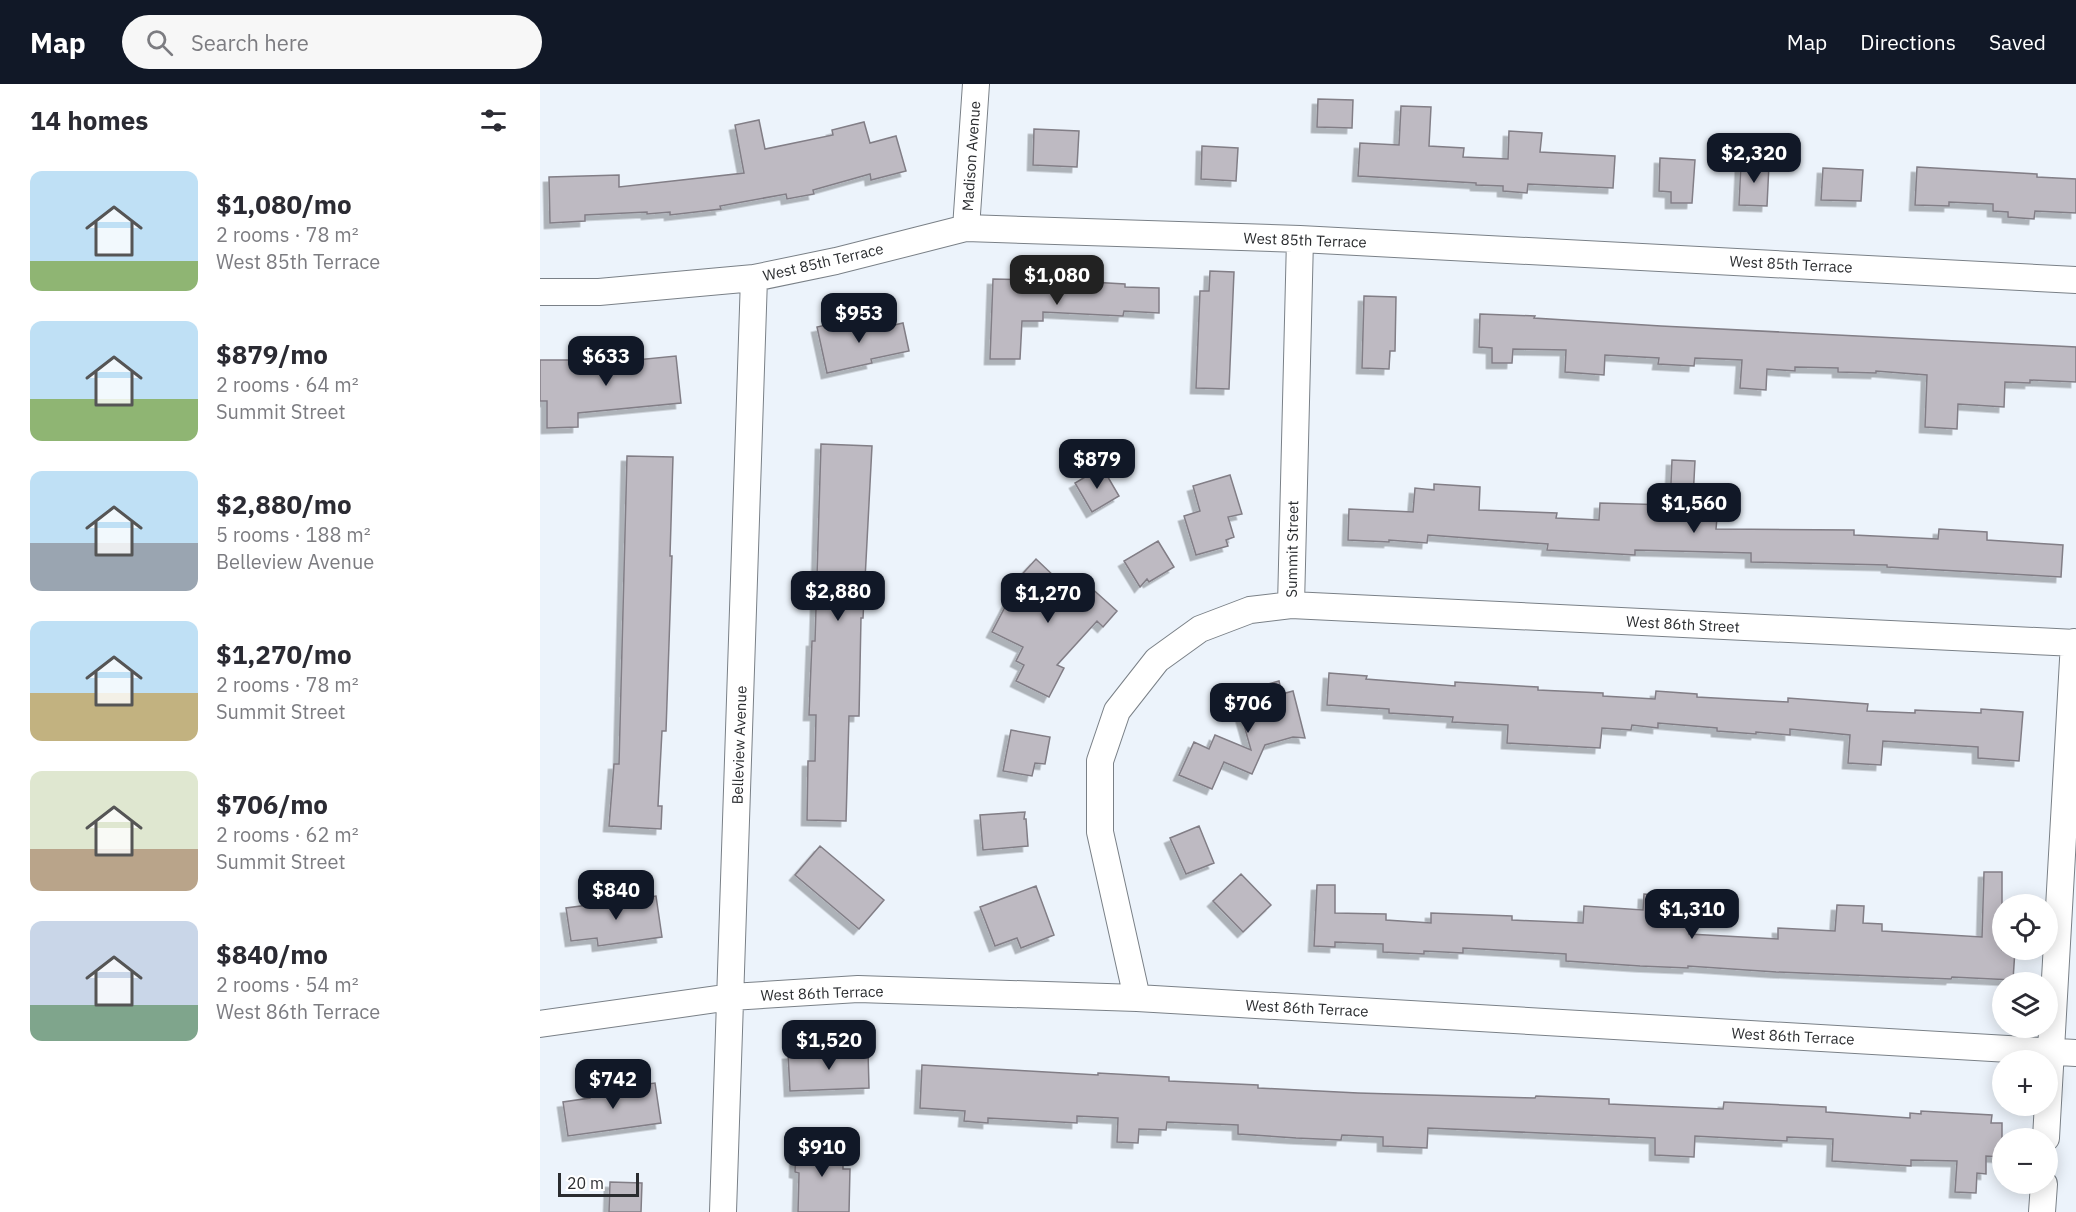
<!DOCTYPE html>
<meta charset="utf-8">
<style>
:root{--surface:#fff;--page:#f7f7f7;--text:#2b2b33;--muted:#7c7c81;--accent:#111827}
body{margin:0;font-family:"IBM Plex Sans",sans-serif;background:var(--page);color:var(--text);height:100vh;display:flex;flex-direction:column;font-size:22px;white-space:nowrap}
*{box-sizing:border-box;margin:0}
p{font-size:20px;color:var(--muted)}
.icon{flex:none;width:33px;height:33px;fill:none;stroke:currentColor;stroke-width:2;stroke-linecap:round;stroke-linejoin:round}
.map{position:relative;flex:1;overflow:hidden}
.drawer{display:flex;flex-direction:column;background:var(--surface);width:540px}
.drawer>*{flex:none}
.controls{position:absolute;left:1452px;top:810px;display:grid;gap:12px}
.controls a{display:grid;place-items:center;width:66px;height:66px;border-radius:50%;background:var(--surface);box-shadow:0 3px 15px #0003;font-size:30px}
.scale{position:absolute;left:18px;bottom:15px;width:81px;box-sizing:border-box;padding-left:6px;border:3px solid #2a2c2f;border-top:0;font-size:16px;line-height:21px;white-space:nowrap;color:#2a2c2f;-webkit-text-stroke:4px #fff;paint-order:stroke}
.price{position:absolute;translate:-50% -51px;padding:0 14px;border-radius:12px;background:var(--accent);color:#fff;font-size:20px;line-height:39px;filter:drop-shadow(0 2px 3px #0008)}
.price::after{content:'';position:absolute;left:50%;top:36px;width:18px;height:14px;margin-left:-9px;background:inherit;clip-path:polygon(0 0,100% 0,50% 100%)}
.price.active{background:#222;color:#fff}
ul{padding:0;list-style:none}
li{display:flex;align-items:center;gap:18px;height:150px;padding:0 30px}
li span{display:grid;place-items:center;flex:none;width:168px;height:120px;border-radius:12px;color:#555}
li>.icon{margin-inline-start:auto}
span .icon{width:72px;height:72px;fill:#fffc;stroke-width:1}
li b{font-size:26px}
h2{display:flex;justify-content:space-between;align-items:center;height:72px;padding:0 30px;font-size:26px}
header{display:flex;align-items:center;gap:36px;box-sizing:border-box;height:84px;padding:0 30px;background:var(--accent);color:#fff}
header strong{font-size:28px}
nav{display:flex;gap:33px;margin-inline-start:auto;font-size:21px}
.search{width:420px;height:54px;background:var(--page);display:flex;align-items:center;gap:15px;box-sizing:border-box;padding:0 21px;border-radius:33px;color:var(--muted);font-size:22px}
main{display:flex;flex:1;min-height:0}
.map>svg:first-child{display:block}
.building{fill:#bebac2;stroke:#827e86;stroke-width:1.5;filter:url(#shadow)}
.lines{fill:none;stroke-linecap:round;stroke-linejoin:round}
.minor-casing{stroke:#7a8087;stroke-width:28}
.minor{stroke:#fff;stroke-width:26}
.labels{text-anchor:middle;dominant-baseline:central;stroke-width:5;stroke-linejoin:round;paint-order:stroke}
.street-label{font-size:15px;fill:#2a2c2f;stroke:#fff}
</style>
<header>
<strong>Map</strong>
<div class="search"><svg class="icon" aria-label="search" viewBox="0 0 24 24"><circle cx="10" cy="10" r="6"/><path d="M15 15l6 6"/></svg>Search here</div>
<nav><a>Map</a><a>Directions</a><a>Saved</a></nav>
</header>
<main>
<section class="drawer">
<h2>14 homes<svg class="icon" aria-label="filters" viewBox="0 0 24 24"><path d="M4 7h16M4 17h16"/><circle cx="9" cy="7" r="2"/><circle cx="15" cy="17" r="2"/></svg></h2>
<ul>
<li><span style="background:linear-gradient(#bfe0f5 75%,#8fb573 0)"><svg class="icon" aria-label="home" viewBox="0 0 24 24"><path d="M3 11l9-7 9 7M6 9v11h12V9"/></svg></span><div><b>$1,080/mo</b><p>2 rooms · 78 m²</p><p>West 85th Terrace</p></div></li>
<li><span style="background:linear-gradient(#bfe0f5 65%,#8fb573 0)"><svg class="icon" aria-label="home" viewBox="0 0 24 24"><path d="M3 11l9-7 9 7M6 9v11h12V9"/></svg></span><div><b>$879/mo</b><p>2 rooms · 64 m²</p><p>Summit Street</p></div></li>
<li><span style="background:linear-gradient(#bfe0f5 60%,#9aa5b1 0)"><svg class="icon" aria-label="home" viewBox="0 0 24 24"><path d="M3 11l9-7 9 7M6 9v11h12V9"/></svg></span><div><b>$2,880/mo</b><p>5 rooms · 188 m²</p><p>Belleview Avenue</p></div></li>
<li><span style="background:linear-gradient(#bfe0f5 60%,#c2b280 0)"><svg class="icon" aria-label="home" viewBox="0 0 24 24"><path d="M3 11l9-7 9 7M6 9v11h12V9"/></svg></span><div><b>$1,270/mo</b><p>2 rooms · 78 m²</p><p>Summit Street</p></div></li>
<li><span style="background:linear-gradient(#dfe7d0 65%,#b9a48a 0)"><svg class="icon" aria-label="home" viewBox="0 0 24 24"><path d="M3 11l9-7 9 7M6 9v11h12V9"/></svg></span><div><b>$706/mo</b><p>2 rooms · 62 m²</p><p>Summit Street</p></div></li>
<li><span style="background:linear-gradient(#c9d6e8 70%,#7fa58c 0)"><svg class="icon" aria-label="home" viewBox="0 0 24 24"><path d="M3 11l9-7 9 7M6 9v11h12V9"/></svg></span><div><b>$840/mo</b><p>2 rooms · 54 m²</p><p>West 86th Terrace</p></div></li>
</ul>
</section>
<div class="map">
<svg width="1536" height="1128" viewBox="0 0 1536 1128">
<defs>
<filter id="shadow"><feDropShadow dx="-5.5" dy="5.5" stdDeviation="0" flood-color="#0004"/></filter>
</defs>
<rect width="100%" height="100%" fill="#ecf3fb"/>
<path class="building" d="M778 15 813 16 812 44 777 43Z
M861 22 891 23 889 62 924 64 923 73 968 75 969 47 1002 49 1000 68 1075 72 1073 104 988 100 987 109 963 107V102L936 101V99L818 92 820 59 859 61Z
M219 36 225 65 293 51 292 46 324 38 330 59 356 52 366 87 331 96 330 90 273 106 274 110 247 115 246 110 180 122 181 125 130 131V128L107 130V128L45 131V137L10 139 9 93 79 91V103L204 89 195 41Z
M494 45 539 47 537 83 493 81Z
M662 62 698 64 696 97 661 95Z
M1120 74 1155 76 1152 119H1131V108L1119 107Z
M1201 79 1229 80 1227 122 1199 121Z
M1377 83 1497 90V93L1536 95V129L1495 127 1494 135 1468 133V128L1453 127V120L1409 118V122L1375 121Z
M1283 84 1323 86 1321 117 1281 116Z
M670 187 694 188 689 305 656 304 660 207H669Z
M453 195 533 197 585 200V203L619 204V229L584 227 583 232 503 228V237H482L480 275H450Z
M824 212 856 213 855 267H850L849 285 822 284Z
M940 230 995 232 994 234 1121 242 1536 263V298L1490 296V299L1465 298 1464 323 1418 320 1417 345 1385 343 1387 291 1336 287V289L1298 288V284L1255 283V287L1227 285 1226 306 1200 304 1202 276 1155 274 1154 282 1118 280 1119 274 1065 271 1064 291 1025 288 1026 266 973 265 972 279H952V264L939 263Z
M321 233 324 248 363 239 369 267 331 275 332 279 287 289 277 243Z
M136 272 141 319 38 329V343L7 344V317H0V276H34L35 282Z
M281 360 332 362 323 534H321L319 632H309L306 737 267 736 268 677H275L276 631H269L272 557H275Z
M87 372 133 373 130 472H132L126 647H122L118 722H122L121 745 69 742 74 680H79Z
M1132 376 1155 377 1152 433 1177 434 1176 445 1314 446V451L1398 455 1399 445 1447 448V456L1523 461 1521 493 1347 483V481L1211 478V469L1095 466V471L1007 466 1008 460 888 451 887 459 849 456V458L808 456 809 425 873 428 875 404 894 406V400L940 403 939 426 1017 429 1016 434 1059 436 1060 419 1130 421Z
M562 383 579 412 552 428 535 399Z
M690 391 702 430 688 433 694 453 686 456 688 462 656 471 644 432 660 427 653 402Z
M618 457 634 483 609 498 607 495 600 503 584 477Z
M496 475 537 514 548 501 577 527 563 543 557 537 517 581 524 584 509 613 476 597 484 581 476 577 483 563 452 548 477 500 475 498Z
M789 589 827 592 826 595 915 602V598L998 603V606L1063 609V612L1115 615 1116 607 1157 610V613L1248 618V614L1328 620 1327 627 1375 629V626L1441 629V625L1483 628 1479 677 1438 674V663L1343 657 1341 681 1308 679 1310 651 1250 645V651L1216 648V650L1177 647V644L1118 639V644L1092 641 1091 646 1062 644 1060 664 967 659 968 641 912 638 913 633 849 629V625L787 621Z
M739 597 742 610 753 607 765 654 753 653 725 661 712 690 684 678 672 705 639 691 654 658 669 665 675 651 711 666 695 609Z
M471 646 510 653 505 680 495 679 492 692 463 687Z
M485 728 484 735H486L488 762 443 766 440 731Z
M659 742 674 779 646 790 630 754Z
M280 762 344 816 319 845 255 791Z
M1444 788H1462V866H1475L1473 896 1412 893 1411 895 1236 888 1148 882V884L1100 882 1026 877V870L923 864V869L884 867V870L843 868V860L795 858V863L774 862 777 801H795V829L846 830V836L891 839V829L972 832V836L1043 839 1044 822 1103 826 1104 810 1151 813 1149 850 1238 855V844L1295 847 1297 821 1324 822 1323 839 1342 840V847L1442 853Z
M701 790 731 821 703 848 673 817Z
M496 802 514 851 481 864 477 854 455 862 440 823Z
M116 812 122 853 58 862 57 854 31 857 26 824Z
M328 966 329 1004 250 1007 248 970Z
M382 981 558 991V989L629 993V997L718 1001V1004L818 1009 995 1014 996 1012 1069 1015V1020L1183 1025 1184 1018 1286 1023V1028L1370 1034V1029L1381 1030V1027L1452 1031 1451 1039H1462V1073L1446 1072V1090L1437 1089 1436 1109 1415 1108 1417 1077 1371 1076V1082L1292 1077 1293 1055 1247 1053V1057L1155 1052 1154 1073 1115 1071V1054L888 1044 887 1064 843 1062V1053L802 1051 801 1056 756 1054 698 1050V1041L627 1038 626 1046 599 1045 598 1059 577 1058 578 1034 537 1032V1039L448 1034V1039L424 1037 425 1027 380 1024Z
M115 999 121 1039 28 1052 23 1018 50 1014 49 1008Z
M256 1059 303 1060V1085H310L309 1128H258L259 1089 255 1088Z
M70 1098 102 1099 101 1128H69Z"/>
<g class="lines">
<g class="minor-casing">
<path id="minor" d="M426 144 436 0
M0 208H59L214 194 296 177 426 144 760 155 1536 196
M751 521 760 155
M597 914 560 748V677L577 627 617 576 660 545 710 526 751 521 1536 559
M0 940 191 913 318 905 597 914 1536 969
M1506 1054 1534 558
M183 1128 214 194
M1502 1128 1504 1100"/>
</g>
<use href="#minor" class="minor"/>
</g>
<g class="labels">
<g class="street-label">
<text transform="translate(431 72) rotate(-86)">Madison Avenue</text>
<text transform="translate(765 156) rotate(2)">West 85th Terrace</text>
<text transform="translate(283 178) rotate(-13)">West 85th Terrace</text>
<text transform="translate(1251 180) rotate(3)">West 85th Terrace</text>
<text transform="translate(752 465) rotate(-89)">Summit Street</text>
<text transform="translate(1143 540) rotate(3)">West 86th Street</text>
<text transform="translate(199 661) rotate(-88)">Belleview Avenue</text>
<text transform="translate(282 909) rotate(-2)">West 86th Terrace</text>
<text transform="translate(767 924) rotate(3)">West 86th Terrace</text>
<text transform="translate(1253 952) rotate(3)">West 86th Terrace</text>
</g>
</g>
</svg>
<div class="controls">
<a><svg class="icon" aria-label="locate" viewBox="0 0 24 24"><circle cx="12" cy="12" r="6"/><path d="M12 2v4M12 18v4M2 12h4M18 12h4"/></svg></a>
<a><svg class="icon" aria-label="layers" viewBox="0 0 24 24"><path d="M12 4l9 5-9 5-9-5zM3 14l9 5 9-5"/></svg></a>
<a>+</a>
<a>−</a>
</div>
<div class="scale">20 m</div>
<b class="price" style="left:1214px;top:100px">$2,320</b>
<b class="price active" style="left:517px;top:222px">$1,080</b>
<b class="price" style="left:319px;top:260px">$953</b>
<b class="price" style="left:66px;top:303px">$633</b>
<b class="price" style="left:557px;top:406px">$879</b>
<b class="price" style="left:1154px;top:450px">$1,560</b>
<b class="price" style="left:298px;top:538px">$2,880</b>
<b class="price" style="left:508px;top:540px">$1,270</b>
<b class="price" style="left:708px;top:650px">$706</b>
<b class="price" style="left:76px;top:837px">$840</b>
<b class="price" style="left:1152px;top:856px">$1,310</b>
<b class="price" style="left:289px;top:987px">$1,520</b>
<b class="price" style="left:73px;top:1026px">$742</b>
<b class="price" style="left:282px;top:1094px">$910</b>
</div>
</main>
